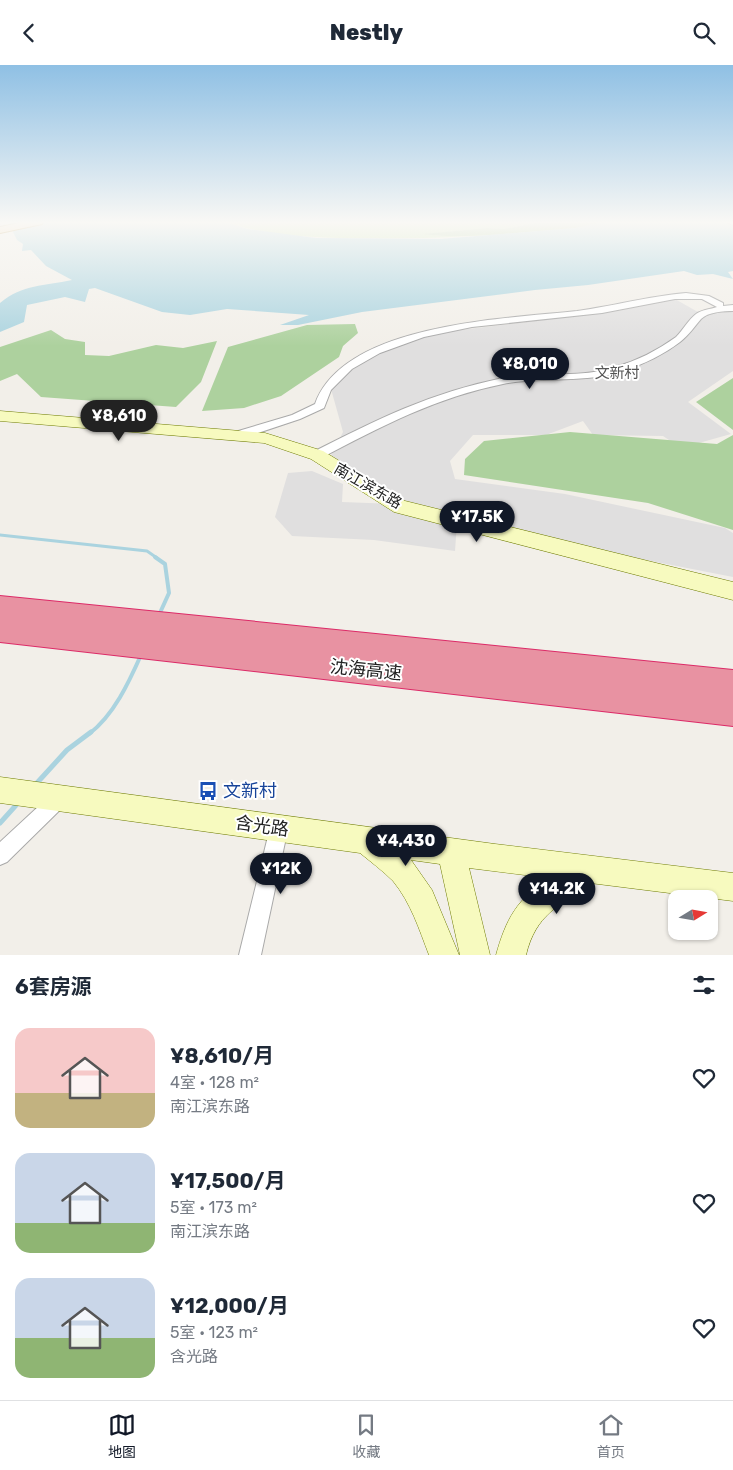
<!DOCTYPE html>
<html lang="zh">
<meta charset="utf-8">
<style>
:root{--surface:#fff;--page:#f2f2f3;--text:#1f2937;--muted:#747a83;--line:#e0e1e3;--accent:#111827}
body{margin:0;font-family:Rubik,"Noto Sans SC",sans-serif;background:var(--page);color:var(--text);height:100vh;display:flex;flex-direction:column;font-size:19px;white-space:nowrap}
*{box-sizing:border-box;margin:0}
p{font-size:16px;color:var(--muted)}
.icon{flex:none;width:28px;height:28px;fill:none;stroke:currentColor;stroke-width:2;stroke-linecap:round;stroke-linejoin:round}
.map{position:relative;height:890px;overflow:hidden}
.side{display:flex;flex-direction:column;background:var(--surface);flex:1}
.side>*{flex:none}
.needle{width:32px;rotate:79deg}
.fabs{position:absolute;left:668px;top:825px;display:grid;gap:10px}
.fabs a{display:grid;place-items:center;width:50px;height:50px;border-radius:10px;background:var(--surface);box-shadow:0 1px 4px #0004;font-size:25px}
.price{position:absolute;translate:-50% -42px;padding:0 11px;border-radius:18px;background:var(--accent);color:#fff;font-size:16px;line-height:32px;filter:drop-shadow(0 1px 2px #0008)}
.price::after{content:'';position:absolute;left:50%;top:30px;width:15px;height:11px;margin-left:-8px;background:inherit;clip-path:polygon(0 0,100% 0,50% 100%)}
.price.on{background:#222;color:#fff}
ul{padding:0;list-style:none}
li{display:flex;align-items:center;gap:15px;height:125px;padding:0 15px}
li span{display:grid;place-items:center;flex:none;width:140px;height:100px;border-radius:15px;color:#555}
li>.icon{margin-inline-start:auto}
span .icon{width:60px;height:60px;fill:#fffc;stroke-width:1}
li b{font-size:21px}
h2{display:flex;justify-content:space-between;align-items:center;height:60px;padding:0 15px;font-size:21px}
header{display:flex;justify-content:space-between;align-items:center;height:65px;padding:0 15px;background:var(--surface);font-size:22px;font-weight:800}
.tabs{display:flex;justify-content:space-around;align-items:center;height:70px;border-top:1px solid var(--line);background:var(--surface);font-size:14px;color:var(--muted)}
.tabs a{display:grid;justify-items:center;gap:2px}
.tabs .on{color:var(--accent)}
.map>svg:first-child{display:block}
.residential{fill:#e0dfdf}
.grass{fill:#cdebb0}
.forest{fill:#add19e}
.water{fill:#aad3df}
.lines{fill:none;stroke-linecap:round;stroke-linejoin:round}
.stream-far2{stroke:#aad3df;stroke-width:3}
.stream-far1{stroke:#aad3df;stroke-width:4}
.stream{stroke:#aad3df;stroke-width:5}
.pedestrian-casing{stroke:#a9a9a9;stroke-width:2}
.minor-casing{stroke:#a9a9a9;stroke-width:2}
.secondary-casing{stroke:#707d05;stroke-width:1}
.primary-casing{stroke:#a06b00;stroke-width:2}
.motorway-casing{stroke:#dc2a67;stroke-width:2}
.pedestrian{fill:#fff;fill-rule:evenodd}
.minor{fill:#fff;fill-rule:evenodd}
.secondary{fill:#f7fabf;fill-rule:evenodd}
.primary{fill:#fcd6a4;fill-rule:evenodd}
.motorway{fill:#e892a2;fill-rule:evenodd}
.labels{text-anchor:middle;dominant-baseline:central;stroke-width:4;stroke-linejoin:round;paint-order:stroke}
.far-quarter-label{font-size:15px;fill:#555;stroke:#fff}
.street-label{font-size:15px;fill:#222;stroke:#fff}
.near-street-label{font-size:18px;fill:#222;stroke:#fff}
.near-transit-label{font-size:18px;fill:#164399;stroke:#fff;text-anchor:start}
</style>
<header><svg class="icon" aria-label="back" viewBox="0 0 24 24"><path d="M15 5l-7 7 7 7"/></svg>Nestly<svg class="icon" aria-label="search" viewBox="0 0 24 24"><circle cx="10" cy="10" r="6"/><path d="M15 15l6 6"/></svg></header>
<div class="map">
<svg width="733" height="890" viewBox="0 0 733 890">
<rect width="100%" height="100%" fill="#f2efe9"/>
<path class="residential" d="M675 234 705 251 721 245H733V306L688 337 731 369 681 383 663 371 593 370 583 356 546 370H473L450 396 455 414 565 429 725 463 733 468V512L457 458 455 486 374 475 292 471 275 452 288 408 312 406 343 419 342 437 395 439 331 391 343 367 331 324 350 306 383 285 443 267 617 246Z"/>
<path class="grass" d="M225 157H581L535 158 504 164 487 163 426 169 440 171 517 168C467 172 418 174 368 173 320 173 271 172 225 157Z"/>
<path class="forest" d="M581 157H602C583 164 562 164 541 166 503 169 461 174 423 169L487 163 504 164 535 158Z
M355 259 358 268 343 281 339 292 281 331 244 343 202 346 228 282 307 260Z
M51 265 65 274 85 277V290L109 291 156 280 183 283 217 276 201 317 176 342 41 332 17 309 0 316V282Z
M733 313V365L696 337Z
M570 367 717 379 733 370V465L648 438 464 410 465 394 484 376Z"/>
<path class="water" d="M8 157H225L248 164 316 173 440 174 575 163 602 157H733V206L728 207 733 214 713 209 697 210 684 206 588 220 535 225 362 247 298 260H280L309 250 227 244 190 250 162 247 95 223 89 224 85 237 65 232 27 240 24 257 0 267V238C23 219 44 221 72 215L46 201 31 185 22 186 23 179 17 175Z"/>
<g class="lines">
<path class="stream-far2" d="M0 470 147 486 157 493"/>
<path class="stream-far1" d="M155 492 165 499 169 528 159 550
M89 669C114 650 129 617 141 590"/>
<path class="stream" d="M36 719 67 685 91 667
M0 758 18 738"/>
<g class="pedestrian-casing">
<path id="pedestrian" d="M727 157H733V160Z"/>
</g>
<g class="minor-casing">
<path id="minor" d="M686 228 709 231 723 238V241L733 240V246C723 246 708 247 701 254 694 262 689 270 680 277 663 290 644 299 623 306 584 319 543 311 503 319 437 332 380 362 321 393L317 394 311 390 313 387C378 354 430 328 503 313 540 306 579 314 615 302 637 296 658 285 676 272 683 265 689 254 696 249 701 245 711 244 717 242L702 234H675L602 248 472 262 424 272 380 288 352 304 331 325 324 343 300 354 243 373 239 374 234 370 235 367 292 350 315 339C344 258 505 254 577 246 613 241 649 231 686 228Z
M59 725 65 728 68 734 65 740 7 797 0 800V777L53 728Z
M279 754 286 756 288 763 261 890H239L270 763 272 756Z"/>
</g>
<g class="secondary-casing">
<path id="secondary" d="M0 346 265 368 323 386 405 436 733 517V535L394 447 311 394 264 378 0 356Z
M0 712 495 779 733 808V836L590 818C558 842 536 849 526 890H496C506 854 517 834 549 813L469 803 490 890H460L440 799 411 795 432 825 459 890H429C419 864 411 838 393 816 383 806 371 797 360 788L0 738Z"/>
</g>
<g class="primary-casing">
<path id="primary" d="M24 157H43L42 159 0 168V162Z"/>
</g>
<g class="motorway-casing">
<path id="motorway" d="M0 531 733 605V661L0 577Z"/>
</g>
<use href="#pedestrian" class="pedestrian"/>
<use href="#minor" class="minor"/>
<use href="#secondary" class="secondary"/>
<use href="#primary" class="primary"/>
<use href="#motorway" class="motorway"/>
</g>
<linearGradient id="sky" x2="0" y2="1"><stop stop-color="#8fc0e4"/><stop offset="0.56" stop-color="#f9f8f5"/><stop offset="1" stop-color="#f9f8f5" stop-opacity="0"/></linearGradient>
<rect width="733" height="281" fill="url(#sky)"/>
<defs>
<g id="bus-bare" transform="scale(1.5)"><path d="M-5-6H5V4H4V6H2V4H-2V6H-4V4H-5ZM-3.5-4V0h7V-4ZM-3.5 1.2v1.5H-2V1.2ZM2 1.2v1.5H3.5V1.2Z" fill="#1a4fb4" stroke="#fff" stroke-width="2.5" paint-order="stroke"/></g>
</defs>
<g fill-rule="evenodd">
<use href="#bus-bare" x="208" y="726"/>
</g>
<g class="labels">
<g class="far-quarter-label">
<text x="617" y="308">文新村</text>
</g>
<g class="street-label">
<text transform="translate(368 421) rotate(30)">南江滨东路</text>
</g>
<g class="near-street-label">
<text transform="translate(366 605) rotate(6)">沈海高速</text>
<text transform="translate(262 761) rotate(8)">含光路</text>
</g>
<g class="near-transit-label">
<text x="223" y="726">文新村</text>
</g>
</g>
</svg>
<div class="fabs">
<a><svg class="needle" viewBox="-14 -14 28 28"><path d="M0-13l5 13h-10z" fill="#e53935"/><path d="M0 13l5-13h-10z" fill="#747a83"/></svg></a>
</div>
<b class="price" style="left:530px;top:325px">¥8,010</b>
<b class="price on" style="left:119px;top:377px">¥8,610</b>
<b class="price" style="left:477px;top:478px">¥17.5K</b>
<b class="price" style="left:406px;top:802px">¥4,430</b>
<b class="price" style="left:281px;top:830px">¥12K</b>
<b class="price" style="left:557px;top:850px">¥14.2K</b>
</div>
<section class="side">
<h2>6套房源<svg class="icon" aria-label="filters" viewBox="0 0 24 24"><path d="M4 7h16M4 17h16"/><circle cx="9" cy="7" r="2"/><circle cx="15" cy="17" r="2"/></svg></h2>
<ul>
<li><span style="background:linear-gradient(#f6c9c9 65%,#c2b280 0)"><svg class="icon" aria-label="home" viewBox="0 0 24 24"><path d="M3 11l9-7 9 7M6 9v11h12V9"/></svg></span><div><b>¥8,610/月</b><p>4室 · 128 m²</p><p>南江滨东路</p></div><svg class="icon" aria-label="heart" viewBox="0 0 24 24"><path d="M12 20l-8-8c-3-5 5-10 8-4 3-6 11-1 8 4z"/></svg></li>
<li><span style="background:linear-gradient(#c9d6e8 70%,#8fb573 0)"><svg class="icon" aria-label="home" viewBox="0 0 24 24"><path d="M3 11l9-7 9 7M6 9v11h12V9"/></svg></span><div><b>¥17,500/月</b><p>5室 · 173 m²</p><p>南江滨东路</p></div><svg class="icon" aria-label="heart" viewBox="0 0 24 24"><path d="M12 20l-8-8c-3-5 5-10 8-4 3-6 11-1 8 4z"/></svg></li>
<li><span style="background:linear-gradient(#c9d6e8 60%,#8fb573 0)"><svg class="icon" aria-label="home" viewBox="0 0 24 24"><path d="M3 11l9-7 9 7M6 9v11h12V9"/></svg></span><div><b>¥12,000/月</b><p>5室 · 123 m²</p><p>含光路</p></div><svg class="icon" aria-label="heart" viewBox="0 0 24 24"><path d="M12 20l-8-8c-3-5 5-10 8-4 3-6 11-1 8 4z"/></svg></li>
</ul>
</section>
<nav class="tabs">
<a class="on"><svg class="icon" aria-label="map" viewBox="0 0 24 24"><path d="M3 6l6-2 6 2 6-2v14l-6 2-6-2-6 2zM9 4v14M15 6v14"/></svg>地图</a>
<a><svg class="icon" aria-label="saved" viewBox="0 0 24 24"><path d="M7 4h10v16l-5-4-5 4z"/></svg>收藏</a>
<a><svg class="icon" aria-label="home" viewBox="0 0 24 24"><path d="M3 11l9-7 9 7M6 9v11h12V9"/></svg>首页</a>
</nav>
